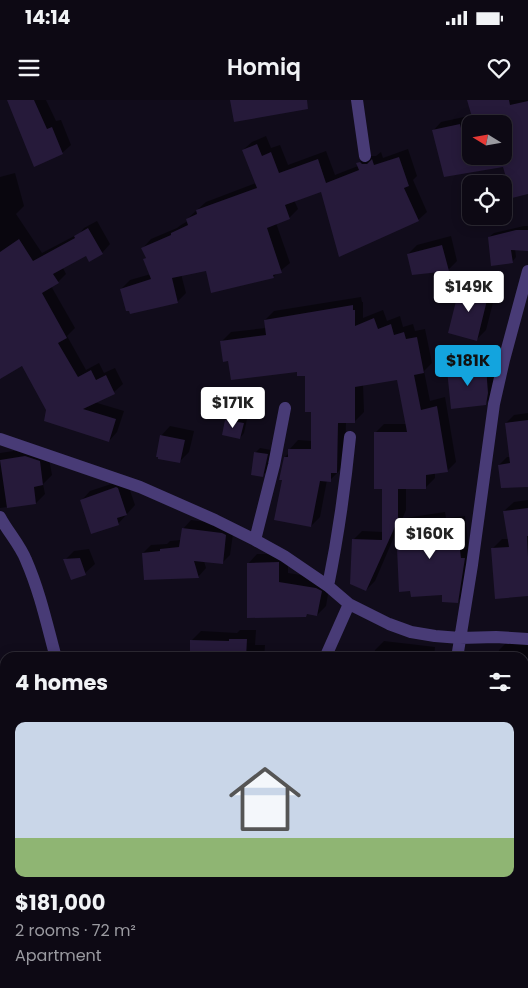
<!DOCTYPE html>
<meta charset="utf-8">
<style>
:root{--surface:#0d0914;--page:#16121d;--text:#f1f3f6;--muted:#9a9aa0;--line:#2d2a34;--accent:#13a4de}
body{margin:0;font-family:Poppins,sans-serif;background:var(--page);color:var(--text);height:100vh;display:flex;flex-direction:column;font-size:19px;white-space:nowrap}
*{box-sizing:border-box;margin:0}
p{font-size:16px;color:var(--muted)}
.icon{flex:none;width:28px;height:28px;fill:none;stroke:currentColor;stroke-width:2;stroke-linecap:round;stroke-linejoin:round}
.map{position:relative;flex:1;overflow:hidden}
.drawer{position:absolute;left:0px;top:552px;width:529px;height:336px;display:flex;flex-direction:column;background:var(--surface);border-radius:15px 15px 0 0;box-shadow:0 2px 12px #0003,0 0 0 1px var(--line)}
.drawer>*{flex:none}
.needle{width:32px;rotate:281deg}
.controls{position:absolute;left:462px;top:15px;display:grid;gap:10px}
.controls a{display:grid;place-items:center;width:50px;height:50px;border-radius:10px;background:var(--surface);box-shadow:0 2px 12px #0003,0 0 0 1px var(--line);font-size:25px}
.price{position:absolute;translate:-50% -42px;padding:0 11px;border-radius:5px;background:#fff;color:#222;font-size:16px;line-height:32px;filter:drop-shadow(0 1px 2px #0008)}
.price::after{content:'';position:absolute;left:50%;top:30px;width:15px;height:11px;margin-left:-8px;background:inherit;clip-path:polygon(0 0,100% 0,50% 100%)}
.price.selected{background:var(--accent);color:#111}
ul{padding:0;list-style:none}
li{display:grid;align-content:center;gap:10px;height:265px;padding:0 15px}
li span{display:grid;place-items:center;height:155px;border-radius:10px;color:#555}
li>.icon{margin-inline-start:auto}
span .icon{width:90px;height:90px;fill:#fffc;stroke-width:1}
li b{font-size:21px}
h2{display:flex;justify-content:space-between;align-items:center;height:60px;padding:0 15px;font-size:21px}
.status{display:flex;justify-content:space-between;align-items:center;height:35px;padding:0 25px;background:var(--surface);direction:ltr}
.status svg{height:14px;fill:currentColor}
header{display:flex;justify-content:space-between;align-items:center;height:65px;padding:0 15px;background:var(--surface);font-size:22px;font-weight:600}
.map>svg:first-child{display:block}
.shadow{fill:#0007;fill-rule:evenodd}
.building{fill:#261a3a}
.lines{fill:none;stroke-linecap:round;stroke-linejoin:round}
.minor{stroke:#483b76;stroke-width:12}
</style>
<div class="status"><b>14:14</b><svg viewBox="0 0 49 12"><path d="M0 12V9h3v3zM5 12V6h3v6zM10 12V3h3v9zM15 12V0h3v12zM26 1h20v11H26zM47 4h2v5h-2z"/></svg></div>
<header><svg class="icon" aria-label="menu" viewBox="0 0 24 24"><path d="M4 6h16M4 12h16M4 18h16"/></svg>Homiq<svg class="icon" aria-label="heart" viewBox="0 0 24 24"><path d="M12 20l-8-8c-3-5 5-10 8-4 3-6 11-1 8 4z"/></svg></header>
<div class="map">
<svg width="528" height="888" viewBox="0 0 528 888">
<rect width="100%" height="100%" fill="#110c1b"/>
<path class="shadow" d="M8 0H46L56 21 61 20 71 45 62 53Z
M468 0H528V93L504 66 445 76 433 31 441 22 473 15ZM471 24H504V56H471Z
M266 36 271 48 280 45 288 65 326 51 335 75 358 66V64L366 55 369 54 371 56H376L381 52 383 58 408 49 417 76 413 80 427 112 418 120 321 90 294 100 298 109 289 118 276 123 290 163 273 177 207 169 181 174 186 193 177 202 121 189 130 180 151 174 144 159 147 157 143 148 151 139 177 128 181 125 188 121 187 119 206 102 256 83 243 50 252 42Z
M15 73 24 106 16 114 42 153 80 133 84 128 97 121 110 144 102 153 86 155 63 168 66 174 58 182 51 186 75 228 67 236 86 270 99 263 104 273 115 268 123 284 114 292 94 302 124 311 117 332 109 341 48 309 23 265 0 278V77Z
M524 126H528V150L515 149 516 157 512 162 489 137 494 133Z
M451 136 457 161 448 170 408 154 417 145Z
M471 176 498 183 486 230 477 239 461 185Z
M361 197 362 202H363V218L383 210 387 221 400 216 403 227 413 224 415 231 425 229 432 263 424 271 430 301 445 297 456 362 447 371 435 373V378L426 387 406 388V410L401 422 405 418 445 412 446 418 465 416 469 450 466 493 457 502 444 494 397 430 375 481 366 490 353 440 362 431 383 432V388L375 333 384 324H407L398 278 363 284 364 312 355 321H346L345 363 340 369 339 371 330 380H327L320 417 311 426 284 379 285 357 289 353V350L298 340 312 341V311L306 275 298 271 229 260 222 241 231 232 266 228 265 220 274 211Z
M493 259 496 284 493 296 485 304 448 270 456 262Z
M528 313V386L499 365 507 357H511L506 323 514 315Z
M231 316 247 319 244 333 240 338 223 334 227 320Z
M170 326 194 331 189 352 179 362 161 336Z
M34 348 48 353 52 375 43 384 45 394 36 403 0 408V353Z
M260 348 271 350 267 371 262 376 255 353Z
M126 379 135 405 118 424 82 400 90 391Z
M528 400V495L493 448 502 439H509L504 411 514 402Z
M191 420 231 425 234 427 230 455 222 463 204 461 206 468 198 477 143 453 151 445 167 444 170 441 181 440 183 429Z
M89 449 95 464 85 473 65 460 74 451Z
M257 454H288V473L326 479 330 482 326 506 317 515 308 513 306 515 248 464Z
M240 530H256L255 545H265L264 558H191L192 540 201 531 237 533Z
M384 541 435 547 434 558H374L375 550Z
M508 541 528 543V584L524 583V558H498L499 550Z
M528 615V632L525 619Z
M5 626V715H0V627Z
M524 679H528V750L524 754Z
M0 819H5V884H124L121 888H0Z
M200 884H265L264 888H200Z
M327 884H363L362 888H328Z"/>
<path class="building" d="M7 0H34L47 29 52 27 63 54 34 67Z
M230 0H307L308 9 234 22Z
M467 0H509L510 5 528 1V94L512 98 503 67 444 77 432 30 460 24 468 56H504V24H474Z
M257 44 262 56 271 52 279 73 318 59 326 83 359 70 356 63 360 62 362 64H367L372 59 374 65 399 57 409 86 404 88 419 121 339 157 321 92 285 105 290 119 267 128 282 173 273 175 274 178 211 193 206 171 172 178 178 203 130 214 129 211H126L120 189 151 179 143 159 146 158 141 148 171 135V133L188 125 186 119 197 114 196 110 257 88 242 50Z
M88 128 103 154 89 162 86 156 53 174 59 183 42 193 67 238 58 243 78 277 91 270 96 280 106 275 115 294 83 309 116 319 109 342 44 321 46 310 22 266 0 279V152L19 139 33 161 75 138 74 136Z
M516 130H528V151L511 150 513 163 491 166 488 137Z
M442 145 449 171 412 175 407 154Z
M460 185 489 192 477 241 448 233Z
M353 205V210H355V226L374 218 378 229 391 224 394 235 404 232 406 239 417 237 424 273 414 275 421 310 437 306 448 372 426 375V389H398V420L366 491 350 484 352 439 382 440V389H374V332H407L397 280 355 287V323H338L337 373H331V382L320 381 311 427 274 420 282 380H279L284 357H288V349H311V312H305V276H297V272L231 280 228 261 223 262 220 241 266 235 264 220Z
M486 266 488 293 486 305 451 309 447 270Z
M225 320 244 323 240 339 222 335Z
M528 320V387L501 388 498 365 510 363 505 323Z
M160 335 185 340 180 363 158 359V357H156Z
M254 352 268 354 263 377 251 375Z
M25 356 40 361 43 385 34 387 36 404 7 408 0 360Z
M116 387 118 388 127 415 117 418 119 425 91 434 80 400Z
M528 408V436H527L528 457V496L495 499 491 448 509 447 503 411Z
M438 420V426L457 424 461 458H465L458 503 442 502V495L411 497 410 491 399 492 396 426Z
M182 428 222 433 226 435 223 464 194 461 199 478 144 480 142 453 160 451V449L179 447Z
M80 458 86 475 71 480 63 459Z
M279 462V482L316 488 322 491 317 516 307 514 306 517 247 518V463Z
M229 539H247L246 558H190V540L229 541Z"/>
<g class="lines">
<path class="minor" d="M357 0 365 56
M0 339 140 387 215 420 255 440 284 456 328 486 349 504 389 524 411 532 435 536 460 538 496 537 528 539
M0 417C8 432 20 445 26 460 40 492 47 525 56 558
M255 440 274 365 285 308
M328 486C338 437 345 388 350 337
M325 558 349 504
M457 558 472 465 494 304 504 260 528 171
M0 795 5 796
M524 878 528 879
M167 888 168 884
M381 888 382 884"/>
</g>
</svg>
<div class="controls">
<a><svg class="needle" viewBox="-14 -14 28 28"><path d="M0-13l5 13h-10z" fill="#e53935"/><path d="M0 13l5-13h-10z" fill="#9a9aa0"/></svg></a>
<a><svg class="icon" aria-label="locate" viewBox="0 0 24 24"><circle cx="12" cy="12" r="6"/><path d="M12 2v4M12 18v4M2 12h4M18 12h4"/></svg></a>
</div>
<b class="price" style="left:469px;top:213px">$149K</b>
<b class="price selected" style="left:468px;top:287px">$181K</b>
<b class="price" style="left:233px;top:329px">$171K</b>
<b class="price" style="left:430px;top:460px">$160K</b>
<section class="drawer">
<h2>4 homes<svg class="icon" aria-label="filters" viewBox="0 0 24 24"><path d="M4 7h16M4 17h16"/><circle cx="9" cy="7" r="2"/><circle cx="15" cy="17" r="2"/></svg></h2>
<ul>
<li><span style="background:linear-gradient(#c9d6e8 75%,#8fb573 0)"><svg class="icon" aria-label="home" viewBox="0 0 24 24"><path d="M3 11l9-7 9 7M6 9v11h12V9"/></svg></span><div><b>$181,000</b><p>2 rooms · 72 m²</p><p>Apartment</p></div></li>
</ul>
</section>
</div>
